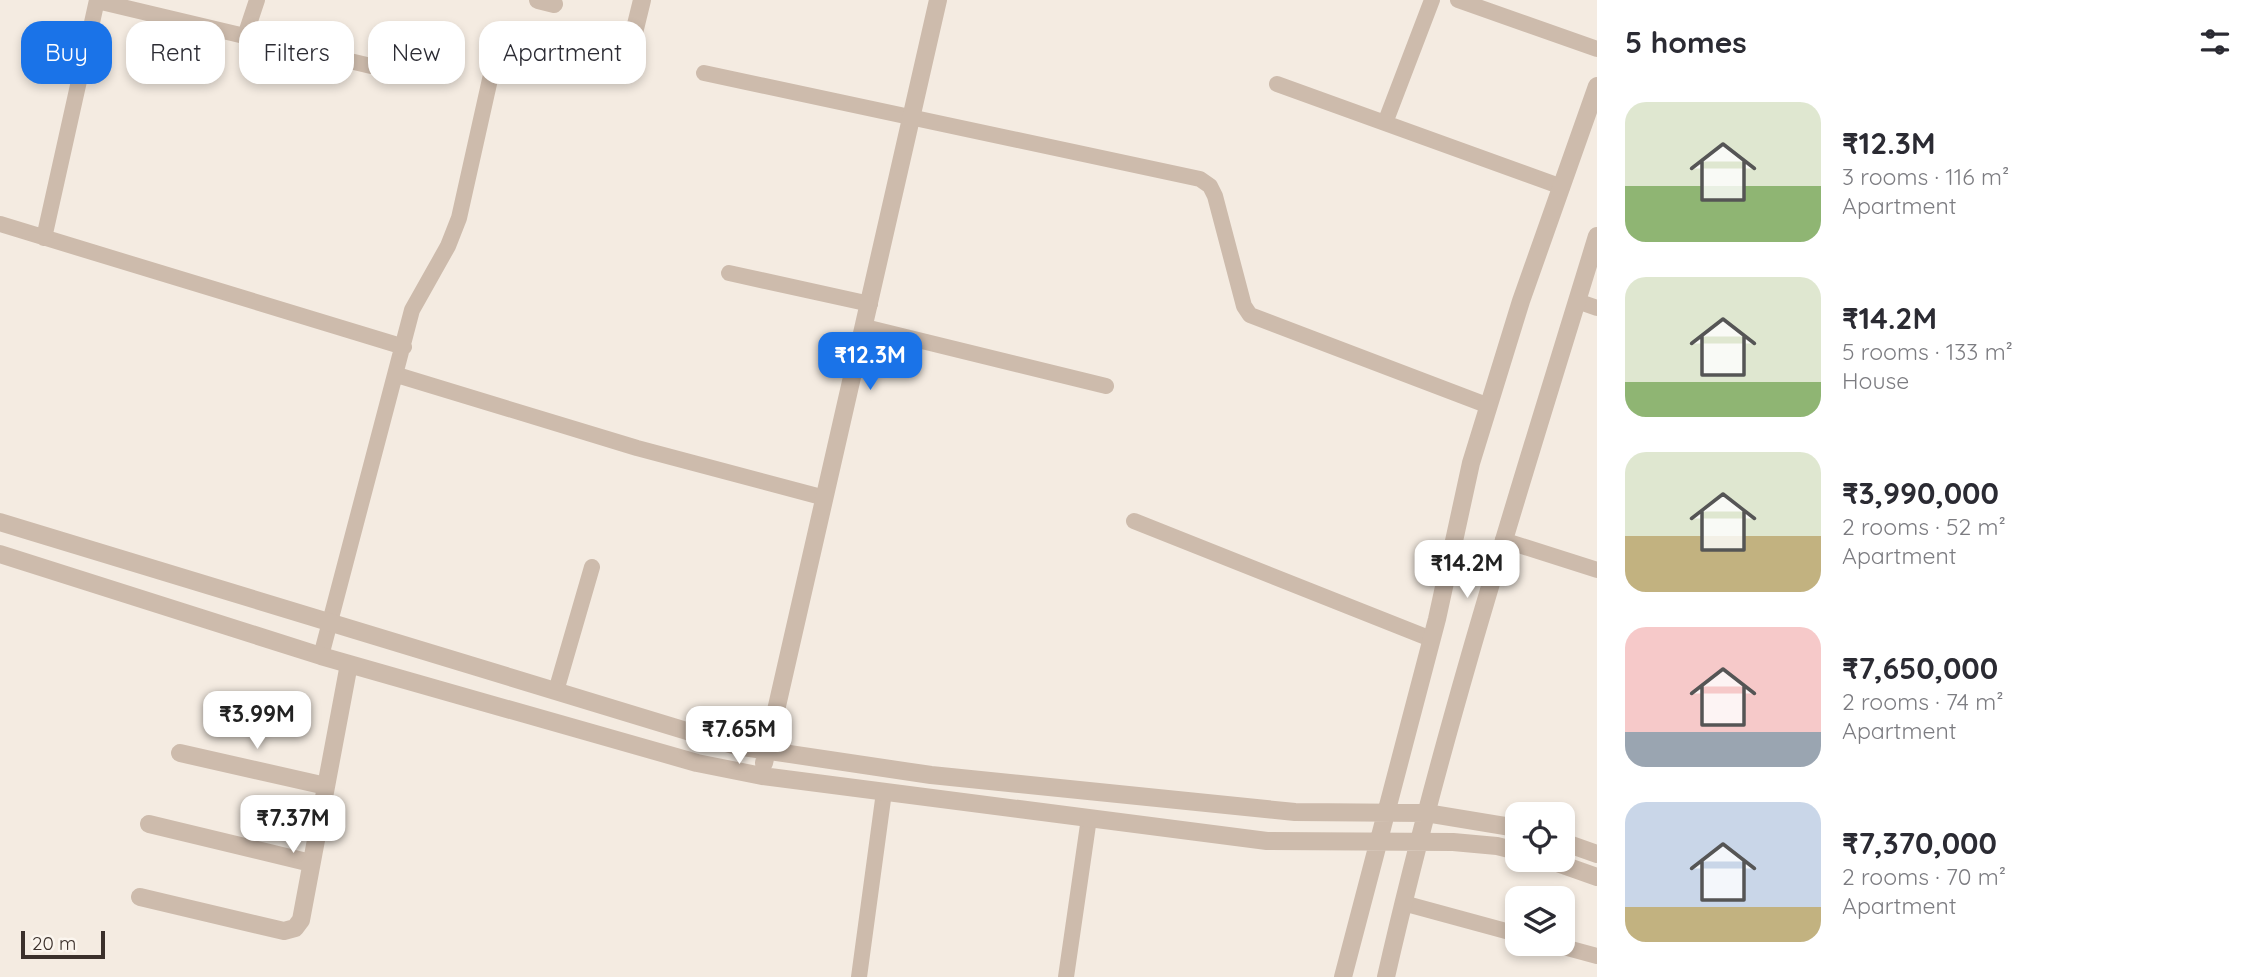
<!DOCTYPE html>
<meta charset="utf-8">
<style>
:root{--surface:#fff;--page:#f7f7f7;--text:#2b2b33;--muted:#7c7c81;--accent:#1a73e8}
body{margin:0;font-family:Quicksand,sans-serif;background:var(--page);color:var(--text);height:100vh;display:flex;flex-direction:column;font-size:26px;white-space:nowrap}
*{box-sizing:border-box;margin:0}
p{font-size:23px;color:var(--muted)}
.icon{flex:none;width:38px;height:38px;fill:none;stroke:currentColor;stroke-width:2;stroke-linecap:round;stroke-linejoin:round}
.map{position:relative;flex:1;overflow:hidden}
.sheet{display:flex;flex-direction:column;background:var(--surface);width:665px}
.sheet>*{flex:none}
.hud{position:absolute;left:21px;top:21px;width:665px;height:63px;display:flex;gap:14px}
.fabs{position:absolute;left:1505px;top:802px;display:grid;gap:14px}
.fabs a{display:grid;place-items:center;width:70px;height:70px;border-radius:14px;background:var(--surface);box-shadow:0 4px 10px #0003;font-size:35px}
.scale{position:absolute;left:21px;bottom:18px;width:84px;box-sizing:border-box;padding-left:7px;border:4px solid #3b302b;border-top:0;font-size:19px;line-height:24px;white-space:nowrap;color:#3b302b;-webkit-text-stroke:5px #fbf5ee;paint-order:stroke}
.price{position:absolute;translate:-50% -60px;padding:0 16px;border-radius:14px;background:#fff;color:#222;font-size:23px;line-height:46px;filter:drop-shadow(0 2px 4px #0008)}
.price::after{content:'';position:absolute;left:50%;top:42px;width:21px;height:16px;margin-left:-10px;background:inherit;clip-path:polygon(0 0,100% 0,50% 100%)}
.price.on{background:var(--accent);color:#fff}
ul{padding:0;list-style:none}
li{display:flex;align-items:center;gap:21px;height:175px;padding:0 28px}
li span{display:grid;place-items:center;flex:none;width:196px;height:140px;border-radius:21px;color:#555}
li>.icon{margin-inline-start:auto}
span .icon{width:84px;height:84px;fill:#fffc;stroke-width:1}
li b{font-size:30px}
h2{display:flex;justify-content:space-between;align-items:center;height:84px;padding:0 28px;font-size:30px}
.chip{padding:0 24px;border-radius:21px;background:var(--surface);box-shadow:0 4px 10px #0003;font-size:24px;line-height:63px}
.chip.on{background:var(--accent);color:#fff}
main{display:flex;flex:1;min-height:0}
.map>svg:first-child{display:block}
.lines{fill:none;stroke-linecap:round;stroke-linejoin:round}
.lane{stroke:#cdbbac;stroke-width:16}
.street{stroke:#cdbbac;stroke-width:18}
</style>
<main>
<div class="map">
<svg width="1597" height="977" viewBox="0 0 1597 977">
<rect width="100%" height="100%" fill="#f4ebe1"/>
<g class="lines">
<path class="lane" d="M1458 0 1597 49
M97 1 371 66
M245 36 257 0
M704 73 1200 179 1210 186 1215 196 1244 306 1250 315 1489 406
M1277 84 1562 187
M1385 123 1432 0
M0 224 404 347
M44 238 97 0
M729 273 870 304
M1577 301 1597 308
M865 327 1106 386
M397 375 637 448 825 498
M1134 521 1431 639
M1503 540 1597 570
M321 656 412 310 448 246 459 218 501 30
M556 691 592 567
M1403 903 1517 934
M1549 943 1597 956
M859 977 884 792
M1066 977 1089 818"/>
<path class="street" d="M538 0 554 4
M632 41 642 0
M0 522 736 746 931 775 1295 812 1426 813 1517 828
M0 554 321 656 697 763 762 776 1267 841 1453 842 1497 846 1517 851
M180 753 326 786
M764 763 938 0
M149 824 311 863
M1563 842 1597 854
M1546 859 1597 877
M140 897 284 931 295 928 301 920 349 664
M1343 977 1437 619 1471 463 1521 301 1597 86
M1386 977C1443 726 1522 481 1597 236"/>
</g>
</svg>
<div class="fabs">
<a><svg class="icon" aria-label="locate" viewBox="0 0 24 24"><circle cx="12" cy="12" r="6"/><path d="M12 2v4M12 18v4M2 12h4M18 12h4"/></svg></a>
<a><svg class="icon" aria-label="layers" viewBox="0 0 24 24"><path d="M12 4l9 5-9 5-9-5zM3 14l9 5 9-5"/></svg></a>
</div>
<div class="scale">20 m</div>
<b class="price on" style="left:870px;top:392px">₹12.3M</b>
<b class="price" style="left:1467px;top:600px">₹14.2M</b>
<b class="price" style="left:257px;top:751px">₹3.99M</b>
<b class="price" style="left:739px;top:766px">₹7.65M</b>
<b class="price" style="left:293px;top:855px">₹7.37M</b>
<div class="hud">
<a class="chip on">Buy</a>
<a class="chip">Rent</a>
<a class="chip">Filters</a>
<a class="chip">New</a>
<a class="chip">Apartment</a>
</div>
</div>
<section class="sheet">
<h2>5 homes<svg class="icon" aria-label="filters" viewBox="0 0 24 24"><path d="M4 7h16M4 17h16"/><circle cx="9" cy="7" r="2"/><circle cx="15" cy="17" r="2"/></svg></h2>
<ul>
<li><span style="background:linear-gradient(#dfe7d0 60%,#8fb573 0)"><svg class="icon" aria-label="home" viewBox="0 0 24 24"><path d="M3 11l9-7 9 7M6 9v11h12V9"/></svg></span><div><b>₹12.3M</b><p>3 rooms · 116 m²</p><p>Apartment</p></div></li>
<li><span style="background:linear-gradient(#dfe7d0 75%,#8fb573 0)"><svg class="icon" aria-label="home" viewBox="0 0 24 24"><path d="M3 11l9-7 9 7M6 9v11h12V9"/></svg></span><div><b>₹14.2M</b><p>5 rooms · 133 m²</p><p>House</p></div></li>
<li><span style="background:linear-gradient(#dfe7d0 60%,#c2b280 0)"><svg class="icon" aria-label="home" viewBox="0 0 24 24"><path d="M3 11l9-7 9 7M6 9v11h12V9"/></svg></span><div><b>₹3,990,000</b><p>2 rooms · 52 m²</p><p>Apartment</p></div></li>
<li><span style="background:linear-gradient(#f6c9c9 75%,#9aa5b1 0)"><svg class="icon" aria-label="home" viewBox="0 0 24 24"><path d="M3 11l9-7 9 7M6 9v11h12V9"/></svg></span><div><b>₹7,650,000</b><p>2 rooms · 74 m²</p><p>Apartment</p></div></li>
<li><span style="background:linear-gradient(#c9d6e8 75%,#c2b280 0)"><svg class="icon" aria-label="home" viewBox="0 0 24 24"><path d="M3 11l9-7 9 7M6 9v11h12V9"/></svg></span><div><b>₹7,370,000</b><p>2 rooms · 70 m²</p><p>Apartment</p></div></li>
</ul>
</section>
</main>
